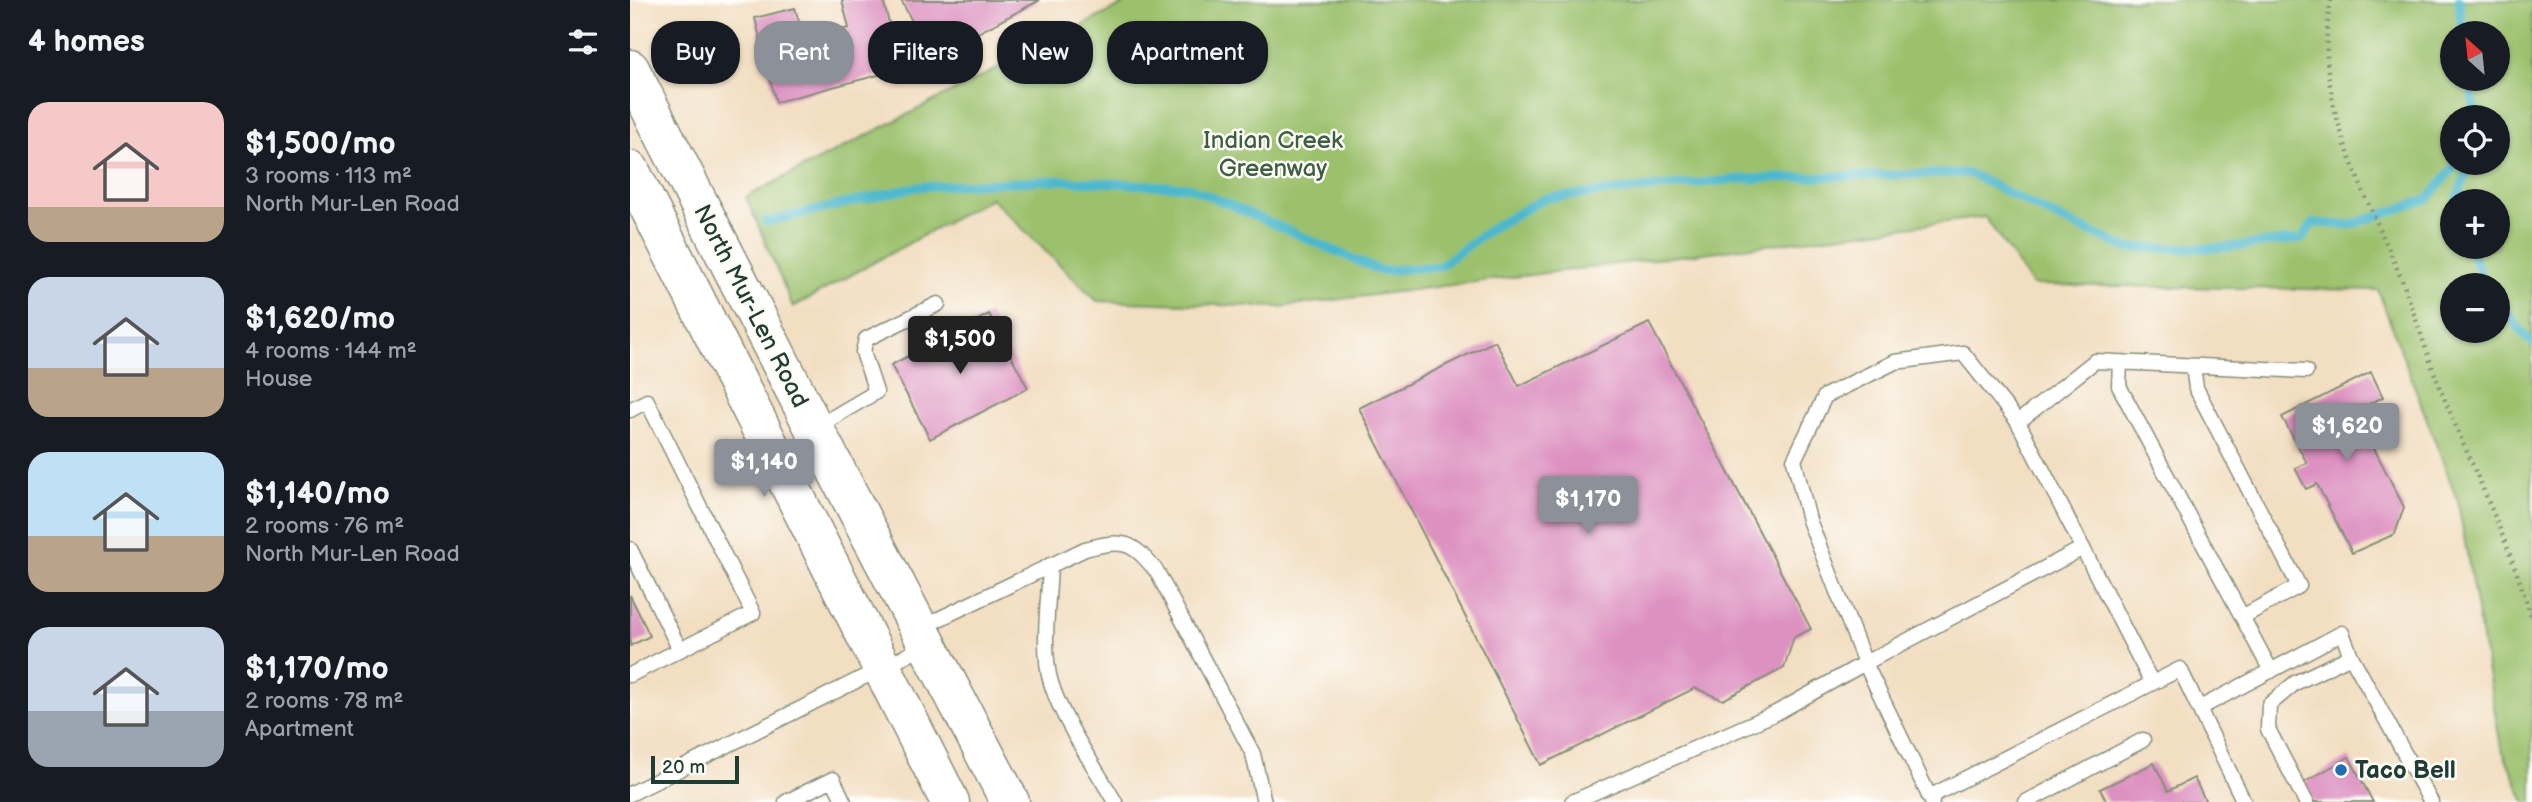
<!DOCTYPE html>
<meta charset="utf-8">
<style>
:root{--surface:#171b24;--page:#242831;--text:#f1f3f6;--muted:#9ea1a6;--accent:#8c9099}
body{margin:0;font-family:"Balsamiq Sans",sans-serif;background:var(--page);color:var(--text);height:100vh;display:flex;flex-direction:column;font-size:26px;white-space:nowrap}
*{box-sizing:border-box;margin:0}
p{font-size:23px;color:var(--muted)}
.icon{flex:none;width:38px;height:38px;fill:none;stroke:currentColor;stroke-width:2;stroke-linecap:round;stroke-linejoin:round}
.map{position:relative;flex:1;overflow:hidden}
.panel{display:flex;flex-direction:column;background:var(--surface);width:630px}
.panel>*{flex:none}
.guide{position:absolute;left:21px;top:21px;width:665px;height:63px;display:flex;gap:14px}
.needle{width:46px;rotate:333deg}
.fabs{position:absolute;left:1810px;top:21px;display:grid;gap:14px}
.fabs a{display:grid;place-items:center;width:70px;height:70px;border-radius:50%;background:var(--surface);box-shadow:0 2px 5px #0004;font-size:35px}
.scale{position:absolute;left:21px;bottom:18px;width:88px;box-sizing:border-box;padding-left:7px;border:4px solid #1f3d34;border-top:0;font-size:19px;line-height:24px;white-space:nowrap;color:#1f3d34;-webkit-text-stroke:5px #fdfcf7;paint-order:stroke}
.price{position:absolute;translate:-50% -60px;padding:0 16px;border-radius:7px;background:var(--accent);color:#fff;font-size:23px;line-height:46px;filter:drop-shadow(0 2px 4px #0008)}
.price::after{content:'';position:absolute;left:50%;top:42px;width:21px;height:16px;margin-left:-10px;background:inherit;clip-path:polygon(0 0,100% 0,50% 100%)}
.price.selected{background:#222;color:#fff}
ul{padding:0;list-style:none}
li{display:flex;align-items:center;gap:21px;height:175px;padding:0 28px}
li span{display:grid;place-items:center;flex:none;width:196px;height:140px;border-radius:21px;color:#555}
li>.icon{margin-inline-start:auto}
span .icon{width:84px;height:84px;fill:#fffc;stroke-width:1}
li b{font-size:30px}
h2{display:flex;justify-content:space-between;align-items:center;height:84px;padding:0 28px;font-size:30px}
.tag{padding:0 24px;border-radius:28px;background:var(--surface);box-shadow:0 2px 5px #0004;font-size:24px;line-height:63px}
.tag.selected{background:var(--accent);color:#fff}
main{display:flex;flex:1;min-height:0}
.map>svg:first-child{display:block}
.green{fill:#9bc16d;stroke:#5d7f50;stroke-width:2;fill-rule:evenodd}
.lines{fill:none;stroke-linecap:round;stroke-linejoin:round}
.stream{stroke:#4eb8cc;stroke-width:9}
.building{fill:#dd91c1}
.service-casing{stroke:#888e7a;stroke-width:17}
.secondary-casing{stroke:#888e7a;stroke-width:41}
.path{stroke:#888e7a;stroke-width:4.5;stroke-dasharray:2 5;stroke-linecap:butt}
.service{stroke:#fff;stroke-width:14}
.secondary{stroke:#fff;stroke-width:38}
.poi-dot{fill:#1f6fb2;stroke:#fdfcf7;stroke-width:2.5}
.labels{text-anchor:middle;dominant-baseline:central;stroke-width:5;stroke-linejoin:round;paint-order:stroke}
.park-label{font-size:24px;fill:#3e5e42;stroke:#fdfcf7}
.street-label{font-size:24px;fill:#1f3d34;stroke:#fdfcf7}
.poi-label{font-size:24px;font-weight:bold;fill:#1f3d34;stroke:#fdfcf7;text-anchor:start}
</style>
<main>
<section class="panel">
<h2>4 homes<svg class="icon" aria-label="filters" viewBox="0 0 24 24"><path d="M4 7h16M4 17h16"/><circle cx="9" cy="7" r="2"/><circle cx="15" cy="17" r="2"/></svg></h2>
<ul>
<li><span style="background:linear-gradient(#f6c9c9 75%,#b9a48a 0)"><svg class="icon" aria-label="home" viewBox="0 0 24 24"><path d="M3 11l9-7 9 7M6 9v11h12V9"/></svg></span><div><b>$1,500/mo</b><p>3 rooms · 113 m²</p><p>North Mur-Len Road</p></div></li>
<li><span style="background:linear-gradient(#c9d6e8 65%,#b9a48a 0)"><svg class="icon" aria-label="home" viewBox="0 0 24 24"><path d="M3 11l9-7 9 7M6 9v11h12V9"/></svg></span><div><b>$1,620/mo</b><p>4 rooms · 144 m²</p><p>House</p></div></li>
<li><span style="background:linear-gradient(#bfe0f5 60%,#b9a48a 0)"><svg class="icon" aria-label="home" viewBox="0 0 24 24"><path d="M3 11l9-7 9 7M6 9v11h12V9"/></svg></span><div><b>$1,140/mo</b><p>2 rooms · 76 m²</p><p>North Mur-Len Road</p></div></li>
<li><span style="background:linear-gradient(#c9d6e8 60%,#9aa5b1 0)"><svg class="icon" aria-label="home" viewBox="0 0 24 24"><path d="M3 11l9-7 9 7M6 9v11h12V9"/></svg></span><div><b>$1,170/mo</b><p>2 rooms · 78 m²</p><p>Apartment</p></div></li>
</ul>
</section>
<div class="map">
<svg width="1902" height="802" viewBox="0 0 1902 802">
<rect width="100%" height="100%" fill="#fdfcf7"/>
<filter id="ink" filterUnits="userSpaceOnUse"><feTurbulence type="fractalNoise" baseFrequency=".0143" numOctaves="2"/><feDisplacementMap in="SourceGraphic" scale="14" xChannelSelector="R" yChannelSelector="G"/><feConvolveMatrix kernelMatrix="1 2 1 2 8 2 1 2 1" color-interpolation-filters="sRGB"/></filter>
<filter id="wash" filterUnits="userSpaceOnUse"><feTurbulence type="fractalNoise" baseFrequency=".00686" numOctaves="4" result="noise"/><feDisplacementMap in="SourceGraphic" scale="28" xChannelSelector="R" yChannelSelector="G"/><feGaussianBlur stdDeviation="1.57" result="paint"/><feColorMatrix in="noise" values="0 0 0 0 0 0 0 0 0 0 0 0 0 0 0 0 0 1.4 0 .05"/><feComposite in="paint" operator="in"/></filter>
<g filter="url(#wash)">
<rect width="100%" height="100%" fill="#f2dec1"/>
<path class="green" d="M502 0H1902V802H1895L1871 747 1828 502 1748 290 1402 285 1355 217 649 307 467 301 361 198 163 307 116 197ZM1822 33H1867V79H1822ZM1822 117H1867V163H1822ZM1822 201H1867V247H1822ZM1822 285H1867V331H1822Z"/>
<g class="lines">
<path class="stream" d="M1829 0 1832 33
M1838 79 1847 117
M1826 201 1840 163
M136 222 286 187 424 180 559 187 751 271 810 266 860 229 915 198 1110 179 1339 173 1428 218 1497 248H1587L1672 239 1683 223 1720 225 1798 199 1827 163
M1840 247 1852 277 1858 285
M1867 298 1895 336 1902 342"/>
</g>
<g id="blocks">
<path class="building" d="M212 0H253L271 69 146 102 125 18 165 8 174 39 219 28Z
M271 0H410L301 58Z
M359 314 398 388 300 439 261 365Z
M1019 323 1181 629 1164 637 1154 668 1093 700 1065 688 911 765 729 408 865 341 889 386Z
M1741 372 1753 397 1725 411 1774 507 1765 534 1722 553 1687 484 1676 489 1665 468 1677 463 1652 417Z
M0 595 20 636 0 646Z
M1719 757 1743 802H1684L1673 783Z
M1524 763 1538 791 1564 778 1576 802H1477L1470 789Z"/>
</g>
</g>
<g filter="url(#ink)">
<use href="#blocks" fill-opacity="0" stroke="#888e7a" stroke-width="2"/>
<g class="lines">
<g class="service-casing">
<path id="service" d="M1490 363 1489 386 1641 671
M1563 366 1566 388 1669 586 1612 617
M0 410 17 401 123 613 0 675
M1388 422 1333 353 1265 362 1195 396 1164 460 1179 520 1235 663 1453 548
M185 428 246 392 233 352 236 339 308 304
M0 549 50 650
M420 565C419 600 411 650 421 683 434 724 464 765 485 802
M290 628 455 549C494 539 501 540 527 572L623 754 634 802
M1522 683 1388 422 1465 361 1676 371
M1570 708 1712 633 1721 656 1801 802
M0 794 296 646
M1299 797 1550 669 1614 802
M156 802 203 779 214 802
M942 802 1146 713 1235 663 1302 802
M1396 802 1513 740
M1676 802 1638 729 1639 705 1665 683 1721 656"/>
</g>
<g class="secondary-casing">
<path id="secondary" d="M0 69 184 428 380 802
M0 170 320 802"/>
</g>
<path class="path" d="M1701 0C1681 101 1734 188 1771 278 1785 314 1796 352 1810 388 1841 465 1879 540 1902 620"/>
<use href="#service" class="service"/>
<use href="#secondary" class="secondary"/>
</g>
</g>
<circle class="poi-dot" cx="1711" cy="770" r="7"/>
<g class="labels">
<g class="park-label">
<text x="643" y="140">Indian Creek<tspan x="643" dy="28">Greenway</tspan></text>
</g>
<g class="street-label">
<text transform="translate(121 306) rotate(63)">North Mur-Len Road</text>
</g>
<g class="poi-label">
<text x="1725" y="770">Taco Bell</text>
</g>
</g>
</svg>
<div class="fabs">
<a><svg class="needle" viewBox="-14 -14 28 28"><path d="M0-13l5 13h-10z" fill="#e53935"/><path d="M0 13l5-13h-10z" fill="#9ea1a6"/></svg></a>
<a><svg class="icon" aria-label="locate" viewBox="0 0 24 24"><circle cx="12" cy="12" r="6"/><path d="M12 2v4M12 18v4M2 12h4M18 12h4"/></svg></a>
<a>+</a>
<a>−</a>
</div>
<div class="scale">20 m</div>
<b class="price selected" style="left:330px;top:376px">$1,500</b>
<b class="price" style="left:1717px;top:463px">$1,620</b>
<b class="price" style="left:134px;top:499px">$1,140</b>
<b class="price" style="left:958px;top:536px">$1,170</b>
<div class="guide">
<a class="tag">Buy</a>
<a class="tag selected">Rent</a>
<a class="tag">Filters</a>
<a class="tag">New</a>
<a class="tag">Apartment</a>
</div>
</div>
</main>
